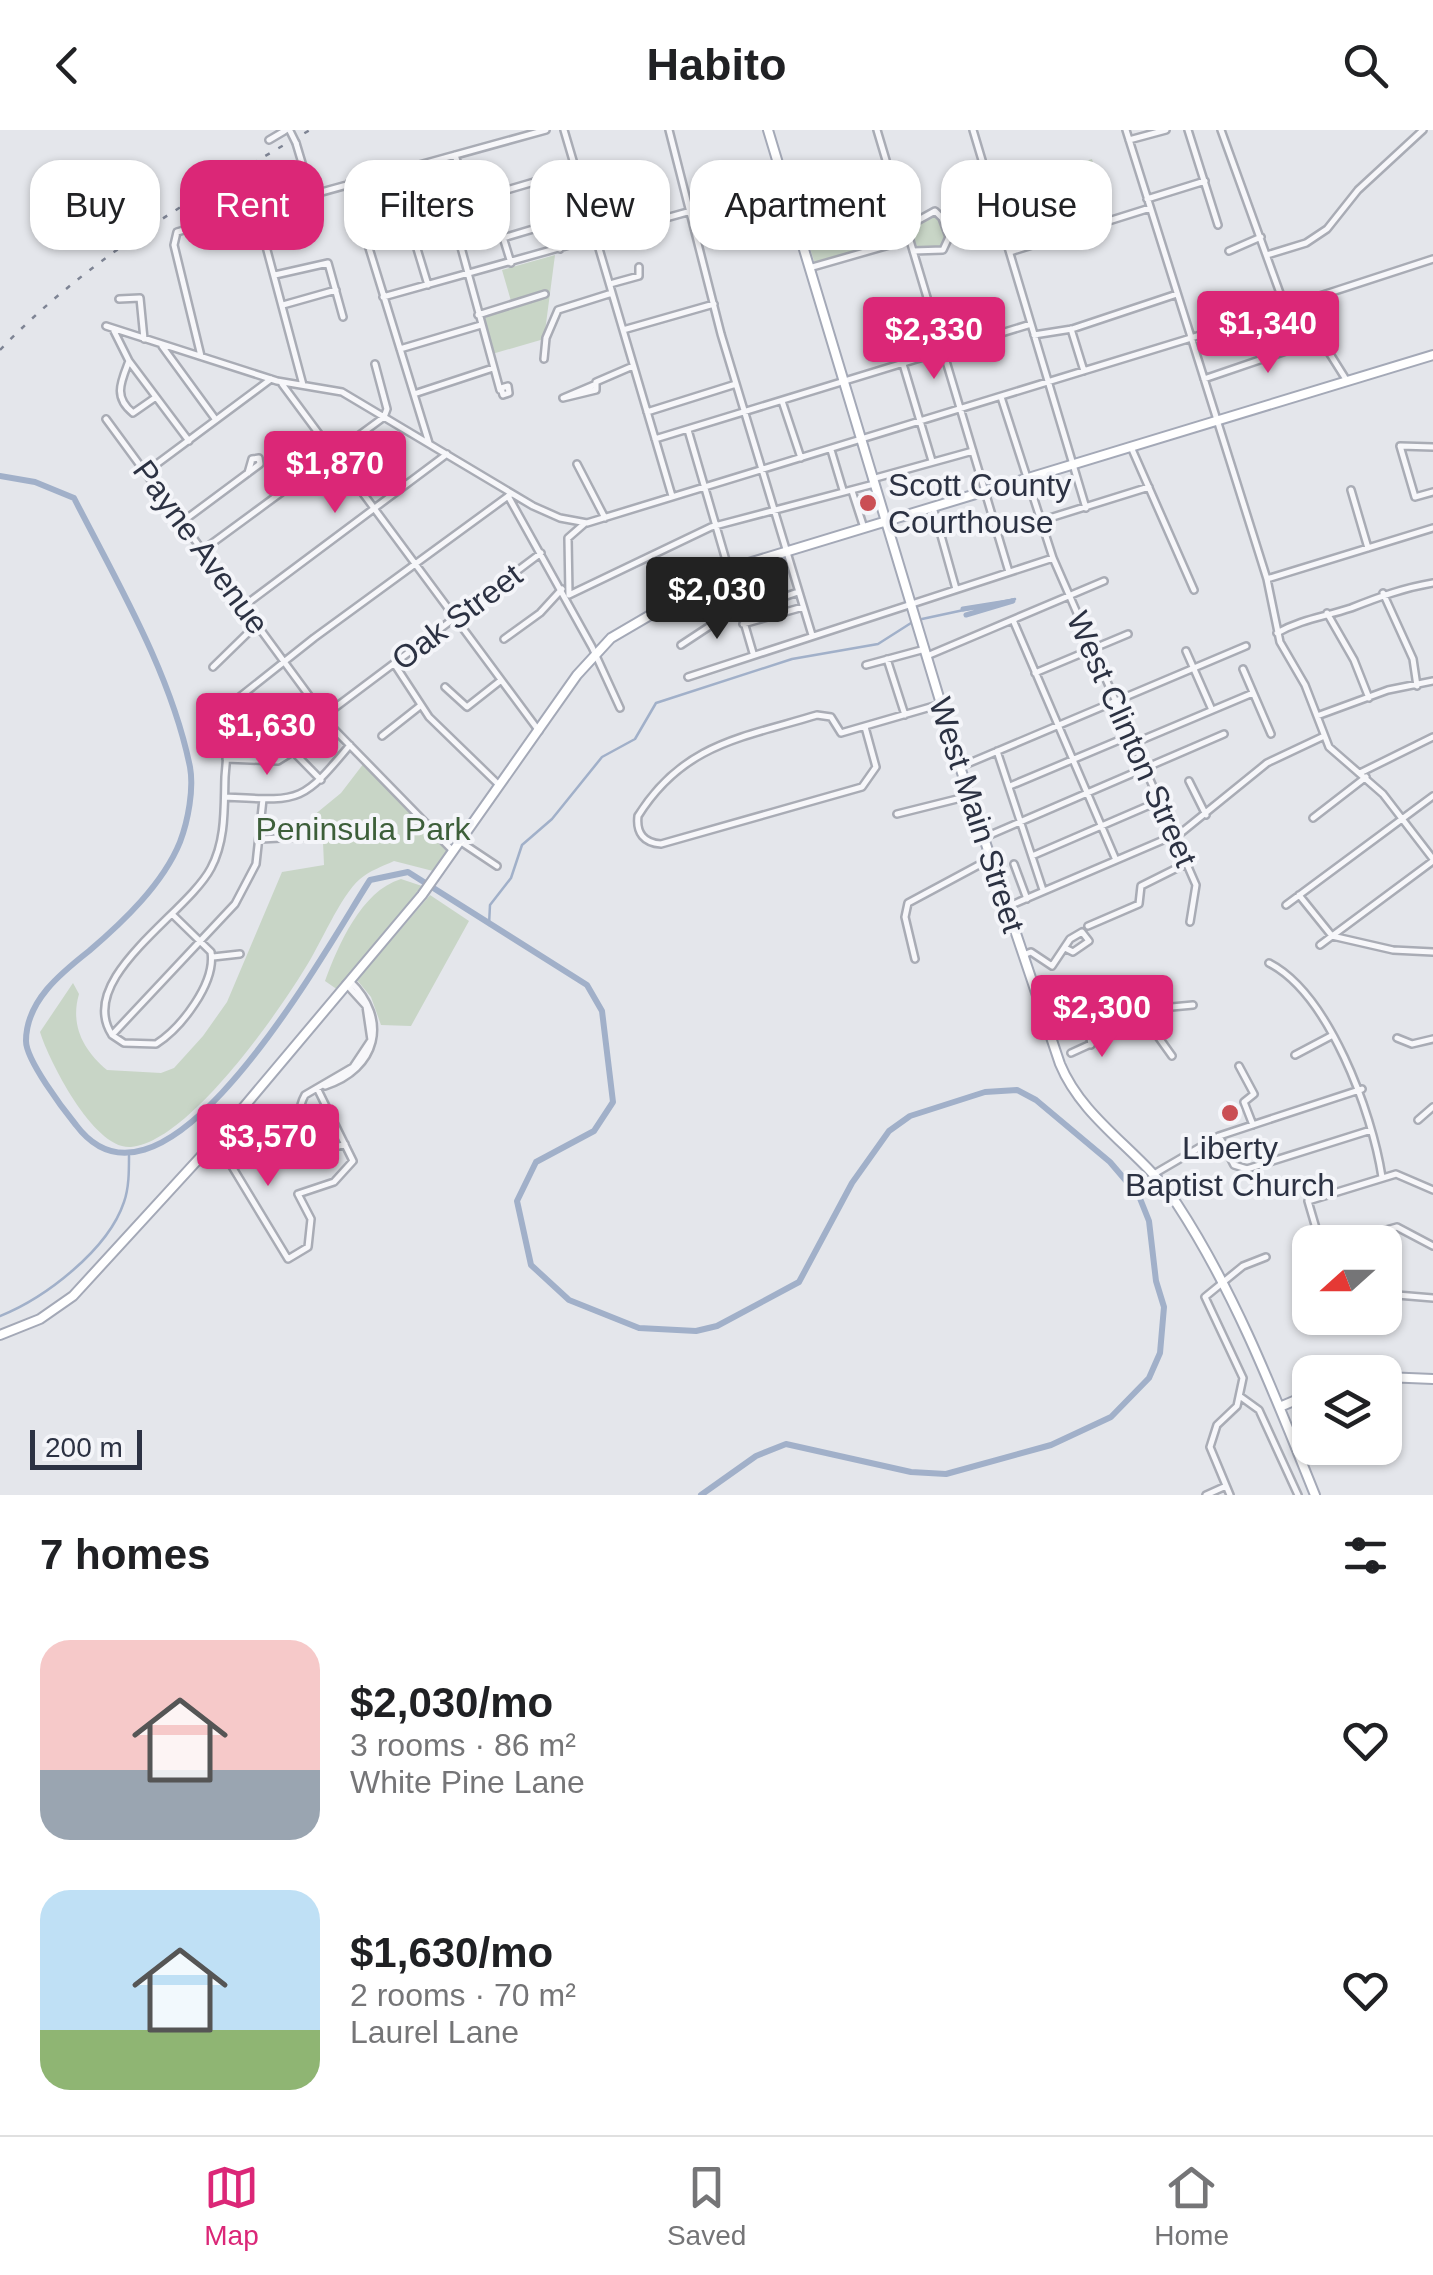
<!DOCTYPE html>
<meta charset="utf-8">
<style>
:root{--surface:#fff;--page:#f2f2f2;--text:#202124;--muted:#757577;--line:#e0e0e0;--accent:#db2777}
body{margin:0;font-family:Helvetica,sans-serif;background:var(--page);color:var(--text);height:100vh;display:flex;flex-direction:column;font-size:38px;white-space:nowrap}
*{box-sizing:border-box;margin:0}
p{font-size:32px;color:var(--muted)}
.icon{flex:none;width:55px;height:55px;fill:none;stroke:currentColor;stroke-width:2;stroke-linecap:round;stroke-linejoin:round}
.map{position:relative;height:1365px;overflow:hidden}
.sheet{display:flex;flex-direction:column;background:var(--surface);flex:1}
.sheet>*{flex:none}
.hud{position:absolute;left:30px;top:30px;width:1375px;height:90px;display:flex;gap:20px}
.needle{width:65px;rotate:249deg}
.tools{position:absolute;left:1292px;top:1095px;display:grid;gap:20px}
.tools a{display:grid;place-items:center;width:110px;height:110px;border-radius:20px;background:var(--surface);box-shadow:0 2px 8px #0004;font-size:50px}
.scale{position:absolute;left:30px;bottom:25px;width:112px;box-sizing:border-box;padding-left:10px;border:5px solid #2c3243;border-top:0;font-size:28px;line-height:35px;white-space:nowrap;color:#2c3243;-webkit-text-stroke:8px #f4f5f9;paint-order:stroke}
.price{position:absolute;translate:-50% -85px;padding:0 22px;border-radius:10px;background:var(--accent);color:#fff;font-size:32px;line-height:65px;filter:drop-shadow(0 2px 5px #0008)}
.price::after{content:'';position:absolute;left:50%;top:60px;width:30px;height:22px;margin-left:-15px;background:inherit;clip-path:polygon(0 0,100% 0,50% 100%)}
.price.on{background:#222;color:#fff}
ul{padding:0;list-style:none}
li{display:flex;align-items:center;gap:30px;height:250px;padding:0 40px}
li span{display:grid;place-items:center;flex:none;width:280px;height:200px;border-radius:30px;color:#555}
li>.icon{margin-inline-start:auto}
span .icon{width:120px;height:120px;fill:#fffc;stroke-width:1}
li b{font-size:42px}
h2{display:flex;justify-content:space-between;align-items:center;height:120px;padding:0 40px;font-size:42px}
.pill{padding:0 35px;border-radius:30px;background:var(--surface);box-shadow:0 2px 8px #0004;font-size:35px;line-height:90px}
.pill.on{background:var(--accent);color:#fff}
header{display:flex;justify-content:space-between;align-items:center;height:130px;padding:0 40px;background:var(--surface);font-size:45px;font-weight:600}
.tabs{display:flex;justify-content:space-around;align-items:center;height:140px;border-top:2px solid var(--line);background:var(--surface);font-size:28px;color:var(--muted)}
.tabs a{display:grid;justify-items:center;gap:5px}
.tabs .on{color:var(--accent)}
.map>svg:first-child{display:block}
.green{fill:#c8d5c6}
.lines{fill:none;stroke-linecap:round;stroke-linejoin:round}
.stream{stroke:#a1b0c9;stroke-width:2.5}
.canal{stroke:#a1b0c9;stroke-width:5}
.river{stroke:#a1b0c9;stroke-width:6}
.minor-casing{stroke:#a9acb5;stroke-width:10}
.major-casing{stroke:#a4a9b7;stroke-width:12}
.minor{stroke:#f7f7fa;stroke-width:5}
.major{stroke:#fff;stroke-width:8}
.rail{stroke:#7e8494;stroke-width:2.5;stroke-dasharray:5 10;stroke-linecap:butt}
.minor-bridge-casing{stroke:#a9acb5;stroke-width:10;stroke-linecap:butt}
.minor-bridge{stroke:#f7f7fa;stroke-width:5}
.poi-dot{fill:#ca4f54;stroke:#f4f5f9;stroke-width:4}
.labels{text-anchor:middle;dominant-baseline:central;stroke-width:8;stroke-linejoin:round;paint-order:stroke}
.poi-label{font-size:32px;fill:#2c3243;stroke:#f4f5f9;text-anchor:start}
.street-label{font-size:32px;fill:#2c3243;stroke:#f4f5f9}
.park-label{font-size:32px;fill:#3d5f3a;stroke:#f4f5f9}
</style>
<header><svg class="icon" aria-label="back" viewBox="0 0 24 24"><path d="M15 5l-7 7 7 7"/></svg>Habito<svg class="icon" aria-label="search" viewBox="0 0 24 24"><circle cx="10" cy="10" r="6"/><path d="M15 15l6 6"/></svg></header>
<div class="map">
<svg width="1433" height="1365" viewBox="0 0 1433 1365">
<rect width="100%" height="100%" fill="#e4e6eb"/>
<path class="green" d="M1092 29 1099 53 1061 64 1054 41Z
M837 42 841 54 857 51 870 59 852 67 858 88 868 86 877 116 815 134 798 80 831 75 823 65 835 61 829 44Z
M912 103a18 18 0 1 1 36 0a18 18 0 1 1-36 0Z
M555 125 544 209 492 224 481 182 511 171 502 140Z
M364 633 448 723 433 741 394 731C383 736 369 741 360 749 340 766 320 816 304 840 275 887 188 1012 131 1017 94 1020 49 931 40 902L73 853 79 864C70 895 83 920 107 940L161 943 174 938 203 906 227 872 282 742 324 735 323 712 313 686 341 663Z
M401 749 422 756 338 860 325 851C338 816 361 761 401 749Z
M430 765 469 791 411 896 381 895 371 867 357 850Z"/>
<g class="lines">
<path class="stream" d="M922 489 1015 469
M489 795 490 775 511 748 522 715 552 689 602 627 635 609 656 573 792 529 878 514 911 493
M0 1186C45 1168 108 1120 124 1072 129 1058 129 1041 129 1026"/>
<path class="canal" d="M963 479 1013 471 966 485"/>
<path class="river" d="M0 346 35 352 74 368C117 452 171 543 190 637 194 659 188 691 180 712 163 754 123 792 89 821 61 843 26 871 26 911 26 930 63 979 76 995 166 1115 330 811 370 750L408 742 587 855 602 881 613 972 594 1001 536 1032 517 1071 531 1135 569 1170 639 1198 696 1201 717 1196 799 1152 852 1053 889 1001 910 986 985 962 1017 960 1036 970 1110 1032 1139 1066 1149 1091 1156 1151 1164 1177 1160 1223 1149 1248 1111 1287 1051 1315 946 1344 911 1342 786 1314 756 1326 701 1365"/>
<g class="minor-casing">
<path id="minor" d="M564 0 672 366
M669 0 721 204 812 505
M877 0 1009 442
M973 0 1086 378
M1126 0 1267 449 1280 512 1305 555 1329 617 1383 664 1433 729
M1188 0 1218 95
M1221 0 1285 177
M269 10 286 0
M1129 10 1166 0
M296 13 311 63
M455 25 470 71
M349 53 429 313
M490 65 511 133
M1147 69 1205 51
M450 77 500 260
M256 79 303 255
M408 89 428 155
M906 97 935 81 942 88 949 107 943 120 913 121
M363 102 575 40
M503 108 550 94 560 119
M1229 121 1261 107
M1010 122 1150 78
M1267 125 1306 113 1327 99 1358 60 1423 0
M809 138 910 109
M275 145 328 133 343 187
M610 154 639 146V137
M383 167 784 55
M119 169 140 168 144 209
M1298 173 1347 251
M283 175 336 160
M478 185 545 164
M106 196 277 251 342 262 533 376 560 388 587 393 1191 208 1433 129
M1071 199 1084 241
M623 200 714 174
M114 201 129 231 189 311
M1034 205 1072 199 1177 164
M162 216 216 290
M400 219 481 195
M201 226 174 115 177 102 546 0
M544 229 546 208 558 180 612 163
M129 231C121 252 113 267 133 283L156 267
M903 234 932 331
M1204 249 1321 209
M596 252 633 236
M282 254 539 601
M596 254V260L563 268Z
M508 256 509 263 503 265 501 258Z
M414 264 493 238
M1001 267 1053 428 1196 755 1190 792
M782 271 801 328
M647 282 736 254
M106 289 332 597 452 720
M688 300 753 523
M655 309 1031 194
M1131 317 1194 460
M1433 317 1400 316 1415 367 1433 362
M831 320 843 360
M577 334 605 388
M146 342 271 249
M872 349 973 321
M1351 360 1368 418
M852 361 864 398
M508 366 592 517 620 578
M933 377 956 459
M1040 391 1149 357
M182 392 260 334 259 328 252 329 248 343
M203 420 384 287 387 279 375 234
M1267 449 1433 398
M1383 463 1413 529 1417 556
M569 465 711 397 874 354
M569 465 568 408 584 394
M245 475 447 324
M1327 483 1354 530 1369 568
M1013 490 1116 730
M743 494 803 477
M1277 503C1302 489 1324 487 1351 478 1379 467 1403 458 1433 453
M504 509 540 483 562 459
M681 515 722 488 798 462
M1186 521 1212 580
M927 526 1104 451
M887 529 905 585
M395 535 429 587 498 654
M866 535 925 519
M213 537 257 494
M1243 539 1271 604
M1035 543 1128 504
M688 547 1053 428
M445 557 467 577 500 551
M222 581 314 508 511 364
M324 586 541 423
M1317 586 1388 560 1433 551
M865 597 876 637 862 657 661 714C644 713 636 703 638 686 683 614 741 608 817 585L831 587 841 603 941 574
M275 603 321 650
M382 606 420 576
M1132 614 1253 563
M997 621 1043 760
M226 629 278 631 294 621
M960 637 1246 516
M1360 643 1433 607
M1189 651 1206 685
M1010 656 1129 606
M225 667C300 671 301 674 350 615
M897 684 969 666
M1313 688 1366 647
M983 708 1224 604
M261 709 317 706
M461 712 497 736
M1032 726 1157 672
M1014 734 1027 769
M1299 765 1332 806 1393 820 1433 822
M1286 775 1433 666
M1009 776 1182 702 1267 633 1322 607
M1088 796 1139 774 1141 756 1185 734
M1320 815 1433 731
M1023 825 1031 822 1052 836 1070 809 1082 802 1089 811 1073 822 1065 818
M213 827 240 824
M915 829 905 787 908 773 990 729
M1269 833C1329 864 1372 982 1382 1047
M1143 877 1147 891 1172 926
M1087 887 1091 915
M1044 889 1193 875
M112 905C75 848 187 784 211 738 226 710 224 677 225 647 227 620 232 595 216 573
M112 905 235 774 256 734 263 669
M112 905 124 913 156 914C181 898 216 853 211 822L173 785
M1397 908 1412 914 1433 909
M1071 923 1117 902
M1295 925 1331 906
M1239 936 1254 964 1244 972 1253 995
M325 956C377 939 390 890 350 851
M1418 990 1433 977
M1219 1006 1234 1035 1247 1039 1371 1000
M216 1010 288 1129 308 1117 311 1089 298 1064 334 1052 353 1031 317 958
M345 1014C313 1028 289 994 305 965L353 937 371 910 366 876 346 854
M1154 1044 1219 1006 1362 959
M1320 1112 1308 1071 1396 1044 1433 1060
M1343 1112 1397 1097 1433 1116
M1385 1164 1433 1168
M1241 1267 1259 1280 1298 1365
M1206 1365 1226 1356
M1230 1365 1210 1317 1217 1295 1237 1276 1243 1248 1205 1167 1243 1136 1266 1127"/>
</g>
<g class="major-casing">
<path id="major" d="M768 0 960 637 1060 934C1084 992 1143 1022 1177 1074 1236 1164 1275 1266 1315 1365
M0 1205 40 1189 73 1166 216 1010 422 765 577 545 611 508 729 439 1433 225
M1385 1247 1433 1249
M1282 1276 1310 1264"/>
</g>
<use href="#minor" class="minor"/>
<use href="#major" class="major"/>
<path class="rail" d="M0 220C89 127 199 64 310 0"/>
<g class="minor-bridge-casing">
<path id="minor-bridge" d="M290 1 296 13"/>
</g>
<use href="#minor-bridge" class="minor-bridge"/>
</g>
<g class="poi-dot">
<circle cx="868" cy="373" r="10"/>
<circle cx="1230" cy="983" r="10"/>
</g>
<g class="labels">
<g class="poi-label">
<text x="888" y="355">Scott County<tspan x="888" dy="37">Courthouse</tspan></text>
<text x="1230" y="1018" text-anchor="middle">Liberty<tspan x="1230" dy="37">Baptist Church</tspan></text>
</g>
<g class="street-label">
<text transform="translate(201 417) rotate(54)">Payne Avenue</text>
<text transform="translate(457 487) rotate(-37)">Oak Street</text>
<text transform="translate(1132 609) rotate(66)">West Clinton Street</text>
<text transform="translate(977 685) rotate(72)">West Main Street</text>
</g>
<g class="park-label">
<text x="363" y="699">Peninsula Park</text>
</g>
</g>
</svg>
<div class="tools">
<a><svg class="needle" viewBox="-14 -14 28 28"><path d="M0-13l5 13h-10z" fill="#e53935"/><path d="M0 13l5-13h-10z" fill="#757577"/></svg></a>
<a><svg class="icon" aria-label="layers" viewBox="0 0 24 24"><path d="M12 4l9 5-9 5-9-5zM3 14l9 5 9-5"/></svg></a>
</div>
<div class="scale">200 m</div>
<b class="price" style="left:1268px;top:246px">$1,340</b>
<b class="price" style="left:934px;top:252px">$2,330</b>
<b class="price" style="left:335px;top:386px">$1,870</b>
<b class="price on" style="left:717px;top:512px">$2,030</b>
<b class="price" style="left:267px;top:648px">$1,630</b>
<b class="price" style="left:1102px;top:930px">$2,300</b>
<b class="price" style="left:268px;top:1059px">$3,570</b>
<div class="hud">
<a class="pill">Buy</a>
<a class="pill on">Rent</a>
<a class="pill">Filters</a>
<a class="pill">New</a>
<a class="pill">Apartment</a>
<a class="pill">House</a>
</div>
</div>
<section class="sheet">
<h2>7 homes<svg class="icon" aria-label="filters" viewBox="0 0 24 24"><path d="M4 7h16M4 17h16"/><circle cx="9" cy="7" r="2"/><circle cx="15" cy="17" r="2"/></svg></h2>
<ul>
<li><span style="background:linear-gradient(#f6c9c9 65%,#9aa5b1 0)"><svg class="icon" aria-label="home" viewBox="0 0 24 24"><path d="M3 11l9-7 9 7M6 9v11h12V9"/></svg></span><div><b>$2,030/mo</b><p>3 rooms · 86 m²</p><p>White Pine Lane</p></div><svg class="icon" aria-label="heart" viewBox="0 0 24 24"><path d="M12 20l-8-8c-3-5 5-10 8-4 3-6 11-1 8 4z"/></svg></li>
<li><span style="background:linear-gradient(#bfe0f5 70%,#8fb573 0)"><svg class="icon" aria-label="home" viewBox="0 0 24 24"><path d="M3 11l9-7 9 7M6 9v11h12V9"/></svg></span><div><b>$1,630/mo</b><p>2 rooms · 70 m²</p><p>Laurel Lane</p></div><svg class="icon" aria-label="heart" viewBox="0 0 24 24"><path d="M12 20l-8-8c-3-5 5-10 8-4 3-6 11-1 8 4z"/></svg></li>
</ul>
</section>
<nav class="tabs">
<a class="on"><svg class="icon" aria-label="map" viewBox="0 0 24 24"><path d="M3 6l6-2 6 2 6-2v14l-6 2-6-2-6 2zM9 4v14M15 6v14"/></svg>Map</a>
<a><svg class="icon" aria-label="saved" viewBox="0 0 24 24"><path d="M7 4h10v16l-5-4-5 4z"/></svg>Saved</a>
<a><svg class="icon" aria-label="home" viewBox="0 0 24 24"><path d="M3 11l9-7 9 7M6 9v11h12V9"/></svg>Home</a>
</nav>
